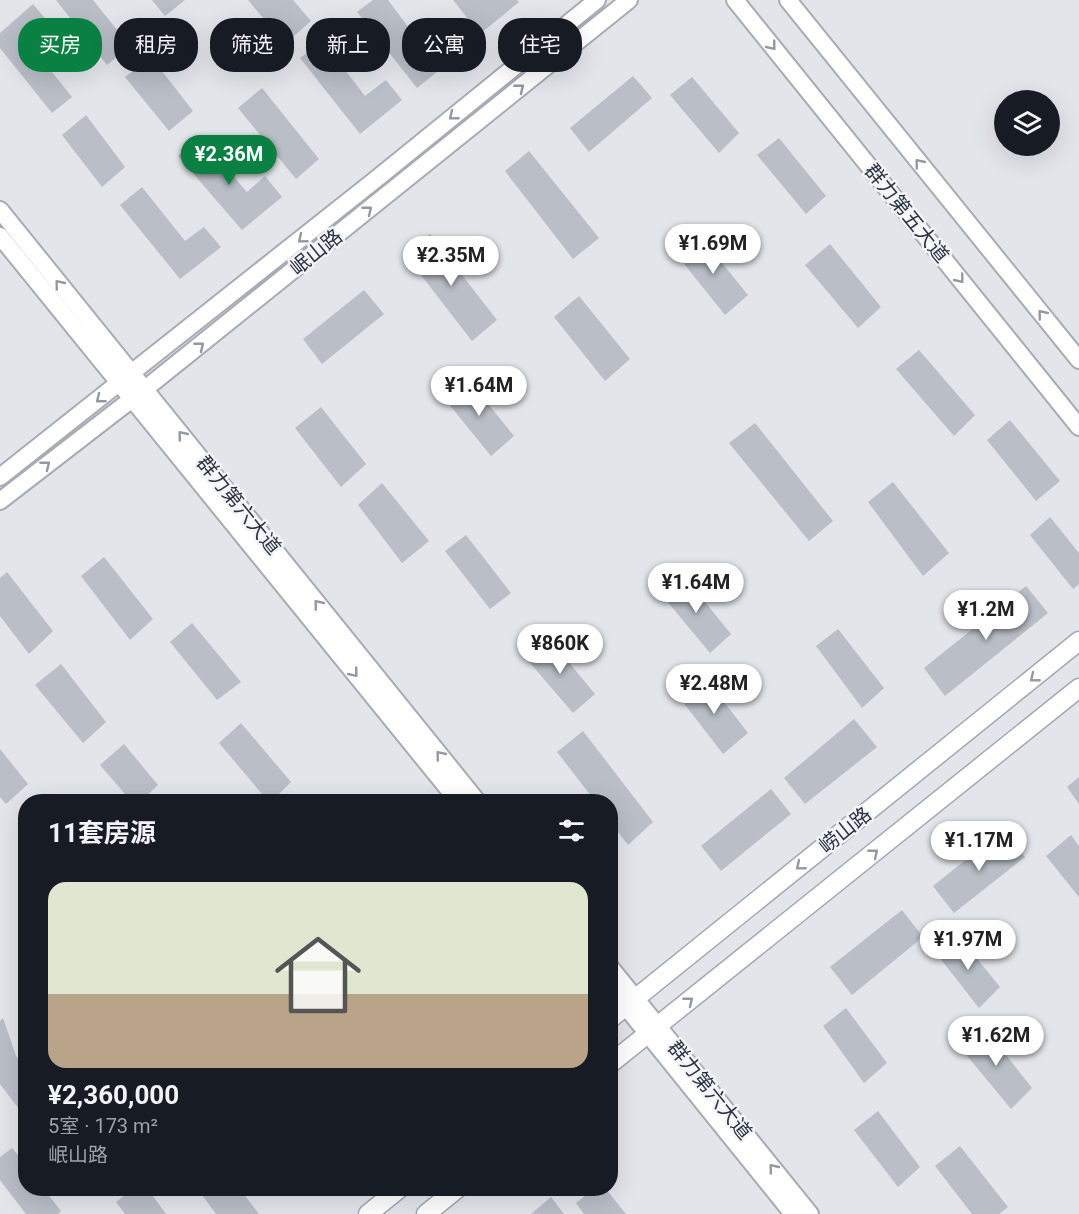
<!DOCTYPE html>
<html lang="zh">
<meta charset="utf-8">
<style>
:root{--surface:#171b24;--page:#20242c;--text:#f1f3f6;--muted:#9ea1a6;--line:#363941;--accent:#0b8043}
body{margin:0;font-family:Roboto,"Noto Sans SC",sans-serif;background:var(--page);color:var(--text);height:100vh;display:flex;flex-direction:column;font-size:22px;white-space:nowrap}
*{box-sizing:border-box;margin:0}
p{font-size:20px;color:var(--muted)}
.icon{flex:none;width:33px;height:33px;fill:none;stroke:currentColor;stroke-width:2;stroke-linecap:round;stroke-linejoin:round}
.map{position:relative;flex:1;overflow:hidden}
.sheet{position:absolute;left:18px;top:794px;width:600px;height:402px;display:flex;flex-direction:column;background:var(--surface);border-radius:24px;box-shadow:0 6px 24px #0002}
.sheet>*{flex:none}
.top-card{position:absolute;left:18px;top:18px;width:600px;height:54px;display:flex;gap:12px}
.tools{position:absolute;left:994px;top:90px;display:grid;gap:12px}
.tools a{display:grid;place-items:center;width:66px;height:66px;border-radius:50%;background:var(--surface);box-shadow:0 6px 24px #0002;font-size:30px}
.price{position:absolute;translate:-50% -51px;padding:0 14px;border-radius:21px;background:#fff;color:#222;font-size:20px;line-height:39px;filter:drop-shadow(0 2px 3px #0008)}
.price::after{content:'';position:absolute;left:50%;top:36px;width:18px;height:14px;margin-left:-9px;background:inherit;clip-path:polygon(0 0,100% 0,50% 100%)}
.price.on{background:var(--accent);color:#fff}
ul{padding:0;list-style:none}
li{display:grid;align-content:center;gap:12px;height:318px;padding:0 30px}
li+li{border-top:2px solid var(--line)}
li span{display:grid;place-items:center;height:186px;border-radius:18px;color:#555}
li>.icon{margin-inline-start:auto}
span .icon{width:108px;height:108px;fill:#fffc;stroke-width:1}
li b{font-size:26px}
h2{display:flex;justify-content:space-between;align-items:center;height:72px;padding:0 30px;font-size:26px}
.chip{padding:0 21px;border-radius:24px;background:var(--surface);box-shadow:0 6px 24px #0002;font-size:21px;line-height:54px}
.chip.on{background:var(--accent);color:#fff}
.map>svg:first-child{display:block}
.building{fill:#b9bec7}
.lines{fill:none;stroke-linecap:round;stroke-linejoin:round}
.secondary-casing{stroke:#a7acb4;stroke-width:20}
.primary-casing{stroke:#a2a8b6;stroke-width:21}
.secondary{stroke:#fff;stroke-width:16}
.primary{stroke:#fff;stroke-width:18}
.oneway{stroke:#9498a0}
.labels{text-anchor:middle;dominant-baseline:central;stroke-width:5;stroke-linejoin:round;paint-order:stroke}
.street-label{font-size:20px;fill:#2a3242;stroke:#f2f4f8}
</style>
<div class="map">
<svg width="1079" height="1214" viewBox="0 0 1079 1214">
<rect width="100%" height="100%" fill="#e2e5ea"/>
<path class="building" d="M56 0H93L130 46 107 65Z
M152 0H185L165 16Z
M248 0H293L311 21 285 44Z
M373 0H388L424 48 446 32 462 52 417 88 357 12Z
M453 0H517L519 2 480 34Z
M33 4 48 22 27 41 72 97 52 113 0 48V33Z
M323 41 365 96 386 80 402 100 360 134 300 58Z
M151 57 193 111 169 131 125 77Z
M633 76 652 98 589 152 570 128Z
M692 77 739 133 719 153 670 95Z
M262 88 319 159 296 179 238 108Z
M86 115 125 167 102 187 62 135Z
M200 138 247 192 265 176 282 197 242 230 178 156Z
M779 138 826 196 806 214 757 155Z
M529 151 599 238 573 259 505 171Z
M142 187 185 241 204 227 221 247 180 279 120 205Z
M430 234 497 320 472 341 404 253Z
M700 236 748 295 725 315 677 255Z
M830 244 881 307 858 328 805 265Z
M364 290 384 314 322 364 303 339Z
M579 296 630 359 605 381 554 317Z
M919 350 975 415 954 436 896 369Z
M467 378 514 436 491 456 444 398Z
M321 407 366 464 341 487 295 428Z
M1010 420 1060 481 1036 501 987 440Z
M755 423 833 521 809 541 729 443Z
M893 482 949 553 923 576 868 502Z
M382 483 429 541 402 563 358 505Z
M1050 517 1079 553V584L1073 589 1030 535Z
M466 535 511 593 490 609 445 551Z
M104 557 153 619 130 640 81 576Z
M7 572 53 631 29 654 0 616V578Z
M683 575 731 634 710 653 661 594Z
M1026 586 1048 613 945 696 924 668Z
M192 623 241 682 217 700 170 642Z
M838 629 884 688 862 708 816 646Z
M548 637 595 694 573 713 525 657Z
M61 664 106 722 83 743 35 685Z
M704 676 748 733 723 754 679 697Z
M854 719 877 747 805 804 784 778Z
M241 723 291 782 272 801H268L219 743Z
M583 731 653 822 628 845 610 822V801H595L557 752Z
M124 744 158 785 141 801H131L100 765Z
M0 749 28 784 6 804 0 797Z
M1079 777V804L1067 787Z
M771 789 791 814 721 871 701 846Z
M1002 831 1025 857 954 913 933 886Z
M1071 835 1079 846V897L1046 856Z
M902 910 923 937 852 995 830 967Z
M957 934 1000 987 979 1008 936 953Z
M846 1008 887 1063 864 1083 823 1026Z
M3 1018 16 1056 26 1068V1110L22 1113 0 1084V1021Z
M982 1025 1032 1088 1011 1109 959 1046Z
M878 1111 920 1167 898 1187 854 1130Z
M960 1146 1008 1207 999 1214H972L935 1166Z
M12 1148 26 1165V1188H43L61 1211 58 1214H26L0 1180V1157Z
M134 1188H147L166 1214H125L116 1202Z
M197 1188H239L259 1214H216Z
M595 1188H605L626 1214H584L576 1203Z
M551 1197 564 1214H531Z"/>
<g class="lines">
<g class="secondary-casing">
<path id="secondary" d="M735 0 1079 427
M788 0 1079 360
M0 210 477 801
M0 236 458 801
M0 477 375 180 597 0
M0 501 145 389 629 0
M610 967 810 1214
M610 987 793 1214"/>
</g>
<g class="primary-casing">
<path id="primary" d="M610 1019 1079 641
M610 1064 1079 688
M368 1214 400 1188
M426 1214 458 1188"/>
</g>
<use href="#secondary" class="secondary"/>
<use href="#primary" class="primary"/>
</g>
<defs><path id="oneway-chevron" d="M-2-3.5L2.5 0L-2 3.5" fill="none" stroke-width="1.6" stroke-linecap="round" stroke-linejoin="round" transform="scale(1.5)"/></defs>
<g class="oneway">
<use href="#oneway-chevron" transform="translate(772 46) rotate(51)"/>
<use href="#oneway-chevron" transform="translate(520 88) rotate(-39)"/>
<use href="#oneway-chevron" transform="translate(453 116) rotate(141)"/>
<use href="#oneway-chevron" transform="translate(919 163) rotate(-129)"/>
<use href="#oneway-chevron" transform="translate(368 210) rotate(-39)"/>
<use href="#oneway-chevron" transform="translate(302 239) rotate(141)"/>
<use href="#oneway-chevron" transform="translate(960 279) rotate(51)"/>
<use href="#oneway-chevron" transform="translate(59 284) rotate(-129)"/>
<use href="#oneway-chevron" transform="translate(1042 314) rotate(-129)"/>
<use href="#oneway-chevron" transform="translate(200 346) rotate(-39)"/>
<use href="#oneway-chevron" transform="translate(100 399) rotate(142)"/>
<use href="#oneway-chevron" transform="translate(182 435) rotate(-129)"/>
<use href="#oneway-chevron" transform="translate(46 465) rotate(-38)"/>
<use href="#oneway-chevron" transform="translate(318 604) rotate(-129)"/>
<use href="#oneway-chevron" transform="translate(354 673) rotate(51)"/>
<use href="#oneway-chevron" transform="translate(1034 678) rotate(141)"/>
<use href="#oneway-chevron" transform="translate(440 755) rotate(-129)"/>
<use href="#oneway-chevron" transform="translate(874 853) rotate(-39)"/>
<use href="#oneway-chevron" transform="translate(800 866) rotate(141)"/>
<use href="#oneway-chevron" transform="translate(689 1001) rotate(-39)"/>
<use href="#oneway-chevron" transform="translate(773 1168) rotate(-129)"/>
</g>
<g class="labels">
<g class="street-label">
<text transform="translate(907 213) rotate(51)">群力第五大道</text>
<text transform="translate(316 252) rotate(-39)">岷山路</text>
<text transform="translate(239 505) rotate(51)">群力第六大道</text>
<text transform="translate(845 830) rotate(-39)">崂山路</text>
<text transform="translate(710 1090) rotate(51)">群力第六大道</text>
</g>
</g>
</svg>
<div class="tools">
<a><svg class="icon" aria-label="layers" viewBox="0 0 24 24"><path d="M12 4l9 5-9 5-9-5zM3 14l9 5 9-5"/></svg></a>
</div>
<b class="price on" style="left:229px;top:186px">¥2.36M</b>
<b class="price" style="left:713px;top:275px">¥1.69M</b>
<b class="price" style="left:451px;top:287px">¥2.35M</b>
<b class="price" style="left:479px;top:417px">¥1.64M</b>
<b class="price" style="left:696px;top:614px">¥1.64M</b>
<b class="price" style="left:986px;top:641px">¥1.2M</b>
<b class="price" style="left:560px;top:675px">¥860K</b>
<b class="price" style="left:714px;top:715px">¥2.48M</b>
<b class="price" style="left:979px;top:872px">¥1.17M</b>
<b class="price" style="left:968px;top:971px">¥1.97M</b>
<b class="price" style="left:996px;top:1067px">¥1.62M</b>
<div class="top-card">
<a class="chip on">买房</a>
<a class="chip">租房</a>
<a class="chip">筛选</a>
<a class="chip">新上</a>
<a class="chip">公寓</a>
<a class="chip">住宅</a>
</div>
<section class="sheet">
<h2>11套房源<svg class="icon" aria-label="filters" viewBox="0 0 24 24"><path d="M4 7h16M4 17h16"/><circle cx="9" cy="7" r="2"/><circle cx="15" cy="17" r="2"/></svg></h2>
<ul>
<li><span style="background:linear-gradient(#dfe7d0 60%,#b9a48a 0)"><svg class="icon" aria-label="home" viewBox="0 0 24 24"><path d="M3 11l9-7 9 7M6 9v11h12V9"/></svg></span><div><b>¥2,360,000</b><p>5室 · 173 m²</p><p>岷山路</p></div></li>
</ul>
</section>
</div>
